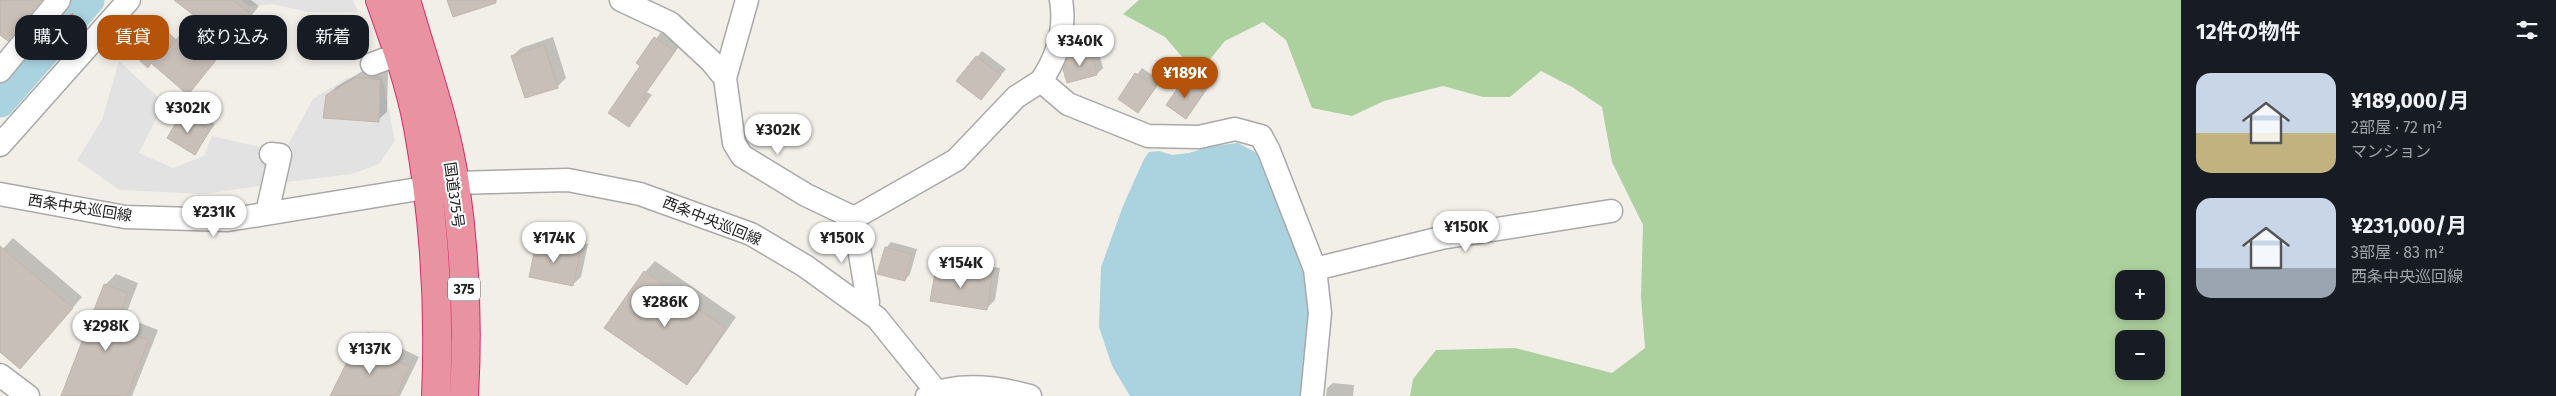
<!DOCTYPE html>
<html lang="ja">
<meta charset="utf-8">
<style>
:root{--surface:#171b24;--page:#20242c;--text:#f1f3f6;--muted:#9ea1a6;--accent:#b45309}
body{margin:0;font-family:"Fira Sans","Noto Sans JP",sans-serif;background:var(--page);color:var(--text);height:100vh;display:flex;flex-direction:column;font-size:19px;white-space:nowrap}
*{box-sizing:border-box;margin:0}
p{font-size:16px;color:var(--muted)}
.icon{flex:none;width:28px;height:28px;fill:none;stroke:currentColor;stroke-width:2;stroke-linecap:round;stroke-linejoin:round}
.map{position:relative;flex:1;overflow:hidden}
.sheet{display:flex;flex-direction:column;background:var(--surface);width:375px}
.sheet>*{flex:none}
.hud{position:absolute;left:15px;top:15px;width:475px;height:45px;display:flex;gap:10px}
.buttons{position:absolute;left:2115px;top:270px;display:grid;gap:10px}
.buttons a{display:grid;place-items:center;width:50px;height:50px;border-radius:10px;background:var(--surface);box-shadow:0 2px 8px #0003;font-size:25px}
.price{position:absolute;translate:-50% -42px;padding:0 11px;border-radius:18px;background:#fff;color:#222;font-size:16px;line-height:32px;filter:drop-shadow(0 1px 2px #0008)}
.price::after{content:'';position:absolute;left:50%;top:30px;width:15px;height:11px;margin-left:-8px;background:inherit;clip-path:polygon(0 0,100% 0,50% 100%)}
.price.current{background:var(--accent);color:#fff}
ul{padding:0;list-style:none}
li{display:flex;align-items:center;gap:15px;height:125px;padding:0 15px}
li span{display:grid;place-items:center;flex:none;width:140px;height:100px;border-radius:15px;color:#555}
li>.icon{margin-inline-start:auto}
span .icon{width:60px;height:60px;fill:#fffc;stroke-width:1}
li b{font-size:21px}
h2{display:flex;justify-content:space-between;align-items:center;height:60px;padding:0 15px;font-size:21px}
.chip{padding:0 18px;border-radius:15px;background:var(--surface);box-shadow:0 2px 8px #0003;font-size:18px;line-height:45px}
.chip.current{background:var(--accent);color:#fff}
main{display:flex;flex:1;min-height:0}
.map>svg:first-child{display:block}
.forest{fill:#add19e;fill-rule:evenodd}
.parking{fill:#e2e2e2}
.water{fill:#aad3df}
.shadow{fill:#0003}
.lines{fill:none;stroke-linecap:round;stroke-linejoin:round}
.river{stroke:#aad3df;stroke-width:31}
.building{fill:#c7bfb8;stroke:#c4b6ab}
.minor-casing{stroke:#a9a9a9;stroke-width:25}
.highway-casing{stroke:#dc2a67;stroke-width:30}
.path{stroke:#fa8072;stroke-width:3;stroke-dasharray:2.5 2.5;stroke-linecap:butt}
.minor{stroke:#fff;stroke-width:22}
.highway{stroke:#e892a2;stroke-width:28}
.labels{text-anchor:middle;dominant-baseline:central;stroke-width:4;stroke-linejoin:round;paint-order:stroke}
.shield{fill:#fff;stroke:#646464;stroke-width:1}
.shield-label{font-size:14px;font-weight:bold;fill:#222}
.street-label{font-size:15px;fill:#222;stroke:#fff}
</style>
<main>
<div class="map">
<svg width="2181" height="396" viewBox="0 0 2181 396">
<rect width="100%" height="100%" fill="#f2efe9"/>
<path class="forest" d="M1139 0H2181V396H1410L1413 379 1436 350 1515 348 1612 373 1645 348 1641 297 1643 225 1612 162 1602 107 1572 87 1541 71 1510 97H1483L1443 86 1384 101 1352 116 1312 108 1286 40 1263 22 1225 41 1202 69 1190 66 1165 37 1123 14ZM2124 279H2156V311H2124ZM2124 339H2156V371H2124Z"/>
<path class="parking" d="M241 0H353L358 12H308L273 4 249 6Z
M119 61 164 103 139 153 173 168 204 156 212 136 268 149 267 185 205 194 119 190 77 160 102 120Z
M382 76 395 141 379 164 352 174 279 183 288 145 313 99 347 78Z"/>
<path class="water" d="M1238 143 1255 152 1270 173 1305 263 1310 297 1311 348 1300 396H1130L1112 366 1099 327 1101 267 1123 206 1144 159 1149 152 1159 151 1172 155 1189 153 1212 146Z"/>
<path class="shadow" d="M176 0H251L259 6 188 94 152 62 127 47 153 18 177 40 198 17Z
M661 32 680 45 647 92 652 95 628 126 642 66 638 63Z
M553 37 566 78 557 87 512 56 521 48Z
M1097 46 1103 68 1097 74 1068 81 1069 57 1076 51Z
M982 51 1006 69 981 99 958 80Z
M1142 68 1161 81 1138 111 1119 99Z
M366 69 388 72 387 112 378 120 327 96 336 87Z
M1190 74 1209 87 1186 117 1168 105Z
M189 108 215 124 195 153 183 114Z
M546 235 588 244 581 277 572 285 537 244Z
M13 238 82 297 20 368 0 351V252Z
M891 242 917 249 910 274 905 280 886 248Z
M945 259 1000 268 995 300 986 309 937 268Z
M655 261 736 317 697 373 687 383 645 272Z
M116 274 138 283 125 317 158 330 132 396H62L105 285Z
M368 332 419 357 400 396H332L358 342Z
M1333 383 1354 385 1353 396H1326L1327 388Z"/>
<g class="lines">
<path class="river" d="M0 102 89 0"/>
</g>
<path class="building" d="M0 0H42L8 41 0 35Z
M174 0H233L252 15 188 95 151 63 148 68 125 47 144 26 169 48 196 17Z
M447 0H496V3L453 17Z
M654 37 675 51 642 98 647 101 629 127 608 113 640 66 636 63Z
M544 45 558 88 525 98 511 56Z
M1091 51 1097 75 1067 83 1063 69 1068 57Z
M976 56 1001 75 981 100 956 81Z
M1135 73 1156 87 1138 113 1118 99Z
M357 77 380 80 379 122 323 118 326 95Z
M1184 79 1204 93 1186 119 1166 105Z
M182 113 210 130 195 155 167 138Z
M536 243 580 252 573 286 529 277Z
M0 246 73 308 20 369 0 352Z
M885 247 912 254 905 281 877 274Z
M936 267 992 276 987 310 930 301Z
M644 271 726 328 687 385 604 328Z
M104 284 128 293 115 328 149 340 127 396H61Z
M357 342 410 367 396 396H330Z"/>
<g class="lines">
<g class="minor-casing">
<path id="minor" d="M621 0 670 23 711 61 725 78
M747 0 725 78 734 143 742 156 806 195 854 218
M372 64 399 54
M0 71 59 0
M1041 81C1058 56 1066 30 1061 0
M0 145 129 0
M0 194 125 217 228 220 455 183 568 180 640 194 751 234 805 266 877 318 940 396
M267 213 280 155 271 154
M854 218 956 160 1016 97 1041 81 1068 104 1148 136 1199 137 1235 129 1261 136 1269 151 1315 269 1320 313 1312 396
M854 218 868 302 867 311
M1315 269 1441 238 1611 211
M0 375 28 396
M927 396C959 382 997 387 1030 396"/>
</g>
<g class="highway-casing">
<path id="highway" d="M380 0C395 42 410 84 418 127 434 215 440 307 436 396
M406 0C423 60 446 122 455 184 465 253 468 326 464 396"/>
</g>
<path class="path" d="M71 14 83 25"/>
<use href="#minor" class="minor"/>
<use href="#highway" class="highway"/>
</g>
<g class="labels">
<rect class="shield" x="448" y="277.5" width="32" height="23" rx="4"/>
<g class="shield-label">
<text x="464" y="289">375</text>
</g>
<g class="street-label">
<text transform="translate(454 195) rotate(82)">国道375号</text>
<text transform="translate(80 208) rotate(9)">西条中央巡回線</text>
<text transform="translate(712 221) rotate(22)">西条中央巡回線</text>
</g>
</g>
</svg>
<div class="buttons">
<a>+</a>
<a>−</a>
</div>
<b class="price" style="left:1080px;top:67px">¥340K</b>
<b class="price current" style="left:1185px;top:99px">¥189K</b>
<b class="price" style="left:188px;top:134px">¥302K</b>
<b class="price" style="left:778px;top:156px">¥302K</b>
<b class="price" style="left:214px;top:238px">¥231K</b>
<b class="price" style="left:1466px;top:253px">¥150K</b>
<b class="price" style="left:554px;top:264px">¥174K</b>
<b class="price" style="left:842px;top:264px">¥150K</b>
<b class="price" style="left:961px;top:289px">¥154K</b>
<b class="price" style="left:665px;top:328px">¥286K</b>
<b class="price" style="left:106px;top:352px">¥298K</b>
<b class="price" style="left:370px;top:375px">¥137K</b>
<div class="hud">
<a class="chip">購入</a>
<a class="chip current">賃貸</a>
<a class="chip">絞り込み</a>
<a class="chip">新着</a>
</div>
</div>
<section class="sheet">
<h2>12件の物件<svg class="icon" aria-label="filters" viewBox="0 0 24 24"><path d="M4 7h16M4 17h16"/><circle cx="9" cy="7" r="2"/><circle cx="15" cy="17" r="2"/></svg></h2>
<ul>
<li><span style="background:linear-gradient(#c9d6e8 60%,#c2b280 0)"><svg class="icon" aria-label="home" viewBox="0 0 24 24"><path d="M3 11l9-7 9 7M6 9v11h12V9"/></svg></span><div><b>¥189,000/月</b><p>2部屋 · 72 m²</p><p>マンション</p></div></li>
<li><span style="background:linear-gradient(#c9d6e8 70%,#9aa5b1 0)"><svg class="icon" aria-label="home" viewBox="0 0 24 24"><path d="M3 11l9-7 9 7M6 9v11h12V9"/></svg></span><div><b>¥231,000/月</b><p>3部屋 · 83 m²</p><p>西条中央巡回線</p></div></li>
</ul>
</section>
</main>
